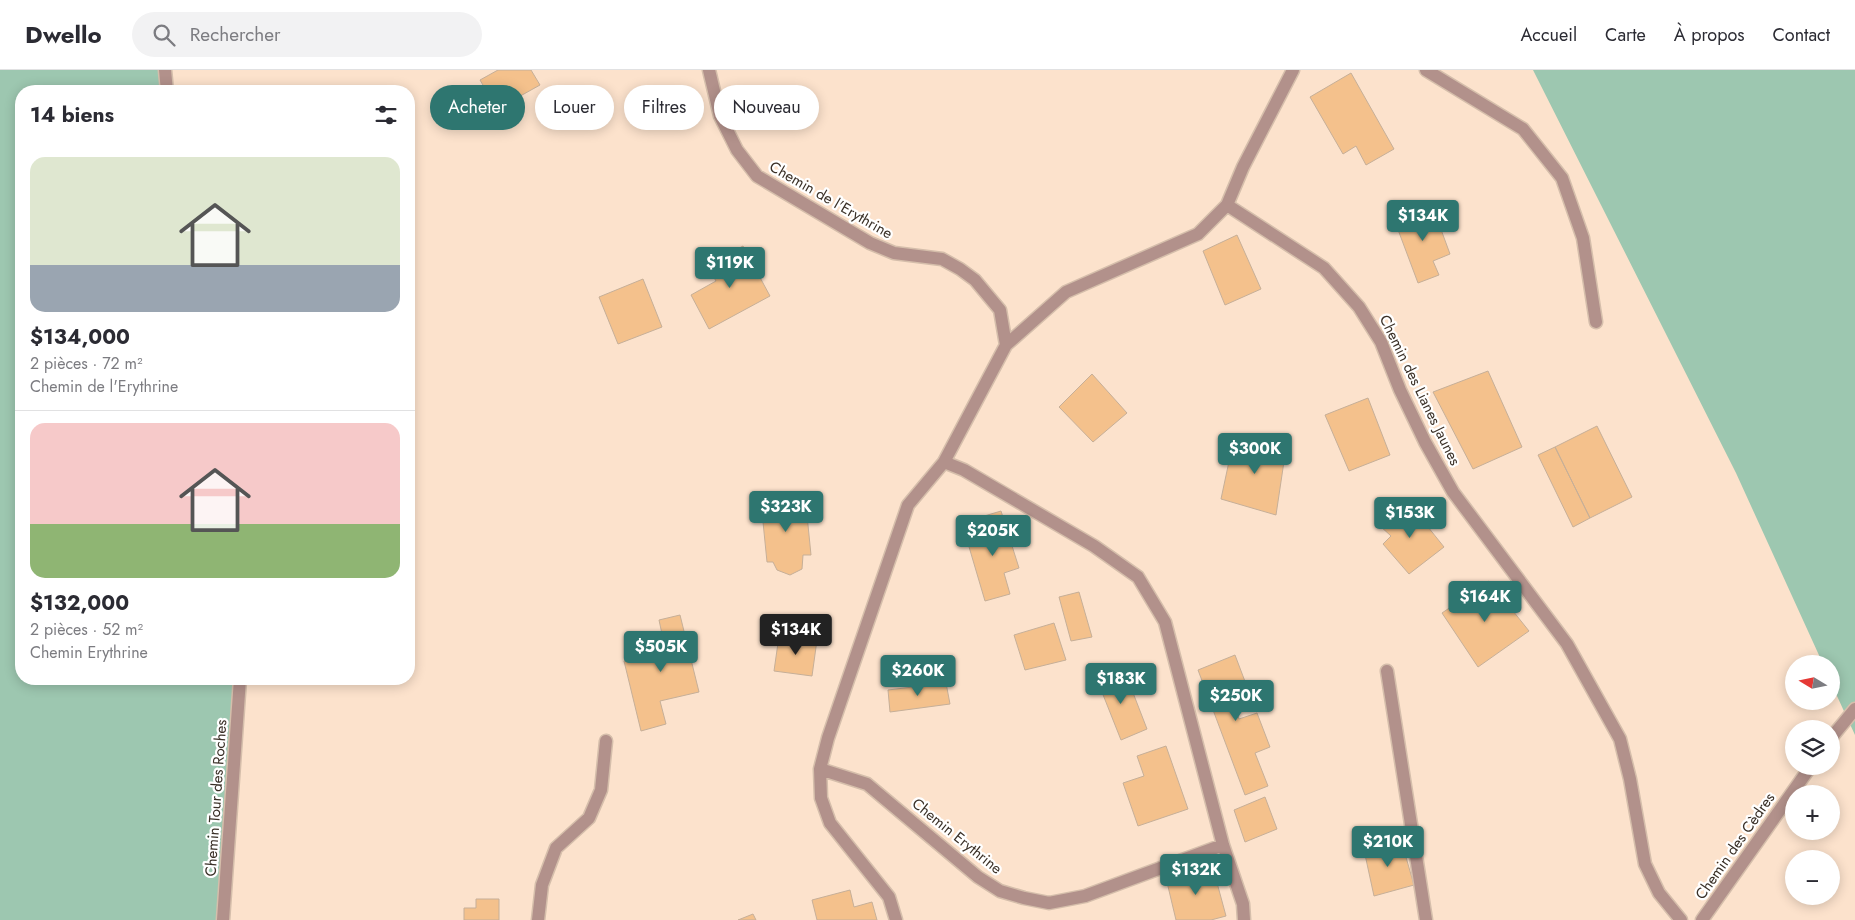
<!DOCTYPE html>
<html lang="fr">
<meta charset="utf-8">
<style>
:root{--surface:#fff;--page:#f2f2f3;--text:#2b2b33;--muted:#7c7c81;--line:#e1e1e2;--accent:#2e7670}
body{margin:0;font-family:Jost,sans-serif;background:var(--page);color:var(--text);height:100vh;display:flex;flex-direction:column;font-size:19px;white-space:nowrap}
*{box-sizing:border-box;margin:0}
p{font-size:16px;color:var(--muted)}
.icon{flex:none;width:28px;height:28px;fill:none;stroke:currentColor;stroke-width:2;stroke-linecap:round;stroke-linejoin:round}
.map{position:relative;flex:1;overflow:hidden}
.panel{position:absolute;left:15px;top:15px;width:400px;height:600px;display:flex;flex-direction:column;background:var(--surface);border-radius:20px;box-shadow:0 2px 12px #0003}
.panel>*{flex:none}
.banner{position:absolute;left:430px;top:15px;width:475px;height:45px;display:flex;gap:10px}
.needle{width:32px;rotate:280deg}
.buttons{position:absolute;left:1785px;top:585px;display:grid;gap:10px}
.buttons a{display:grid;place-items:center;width:55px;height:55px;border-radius:50%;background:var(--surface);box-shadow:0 2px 12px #0003;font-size:25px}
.price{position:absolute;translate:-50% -42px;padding:0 11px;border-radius:5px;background:var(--accent);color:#fff;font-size:16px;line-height:32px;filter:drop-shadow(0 1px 2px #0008)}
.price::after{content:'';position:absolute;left:50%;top:30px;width:15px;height:11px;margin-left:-8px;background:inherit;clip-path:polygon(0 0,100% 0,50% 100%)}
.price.selected{background:#222;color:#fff}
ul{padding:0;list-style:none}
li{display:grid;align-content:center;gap:10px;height:265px;padding:0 15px}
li+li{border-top:1px solid var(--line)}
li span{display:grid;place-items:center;height:155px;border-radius:15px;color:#555}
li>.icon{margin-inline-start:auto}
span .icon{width:90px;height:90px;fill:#fffc;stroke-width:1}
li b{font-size:21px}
h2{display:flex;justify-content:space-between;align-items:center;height:60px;padding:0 15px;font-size:21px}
.pill{padding:0 18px;border-radius:22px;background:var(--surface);box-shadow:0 2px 12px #0003;font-size:18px;line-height:45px}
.pill.selected{background:var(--accent);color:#fff}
header{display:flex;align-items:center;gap:30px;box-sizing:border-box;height:70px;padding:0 25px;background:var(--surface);border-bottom:1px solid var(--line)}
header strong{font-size:24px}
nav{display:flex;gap:28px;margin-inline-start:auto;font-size:18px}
.search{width:350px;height:45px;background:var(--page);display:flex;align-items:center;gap:12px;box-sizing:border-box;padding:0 18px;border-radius:28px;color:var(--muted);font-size:19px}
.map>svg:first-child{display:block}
.green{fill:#9dc7b0}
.building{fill:#f4c18c;stroke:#c6af98}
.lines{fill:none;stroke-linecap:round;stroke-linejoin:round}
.minor-casing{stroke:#d5beab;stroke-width:15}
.minor{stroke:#b2918b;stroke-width:12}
.labels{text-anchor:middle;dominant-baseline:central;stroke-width:4.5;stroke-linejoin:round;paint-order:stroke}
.street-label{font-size:15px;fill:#3a3027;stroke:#fff}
</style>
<header>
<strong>Dwello</strong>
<div class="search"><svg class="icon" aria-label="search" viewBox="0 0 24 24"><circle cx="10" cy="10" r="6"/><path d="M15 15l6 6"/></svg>Rechercher</div>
<nav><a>Accueil</a><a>Carte</a><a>À propos</a><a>Contact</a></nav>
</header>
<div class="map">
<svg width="1855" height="850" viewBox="0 0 1855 850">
<rect width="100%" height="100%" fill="#fce2cc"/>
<path class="green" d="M0 0H165L167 21H21V609H240L223 850H0Z
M1533 0H1855V665L1831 613V594H1823L1736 403Z"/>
<path class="building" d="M498 0H531L540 15 497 39 480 10Z
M1351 3 1394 79 1366 95 1356 76 1343 84 1310 27Z
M1432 135 1450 184 1433 191 1439 205 1418 213 1394 149Z
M1237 165 1261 219 1225 235 1203 181Z
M743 176 770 226 709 259 691 225 716 211 707 196Z
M643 209 662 257 618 274 599 227Z
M1488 301 1522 377 1473 399 1433 322Z
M1092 304 1127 343 1093 372 1059 337Z
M1368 328 1390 385 1349 401 1325 345Z
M1597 356 1632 427 1590 448 1555 377Z
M1234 368 1286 378 1276 445 1221 429Z
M1555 377 1590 448 1573 457 1538 385Z
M805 425 811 485H803L802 499 790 505 777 500 773 492H767L761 432Z
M1408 432 1444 477 1409 504 1383 474 1391 466 1379 455Z
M1001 441 1019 498 1004 503 1010 524 985 531 967 470 986 464 981 447Z
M1489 511 1529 561 1478 597 1442 543Z
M1079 522 1092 567 1071 571 1059 527Z
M680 545 699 622 660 631 666 654 641 661 624 591 649 585 646 568 662 564 659 550Z
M1054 553 1066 590 1025 600 1014 565Z
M779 566 817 570 812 606 774 601Z
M1235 585 1249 622 1232 629 1239 649 1257 643 1270 677 1255 683 1268 716 1245 725 1198 600Z
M1108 596 1118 620 1130 615 1147 659 1121 670 1094 602Z
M946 613 950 634 890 642 888 620Z
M1166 676 1188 739 1138 756 1123 713 1144 706 1137 686Z
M1265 727 1277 759 1245 772 1234 740Z
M1401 770 1414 815 1374 826 1364 780Z
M1213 798 1226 846 1211 850H1176L1166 808Z
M850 820 854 837 872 832 877 850H817L812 830Z
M476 829H499V850H464V838H476Z
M753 844 756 850H738Z"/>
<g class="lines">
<g class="minor-casing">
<path id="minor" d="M165 0 167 21
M709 0 720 46 737 80 757 106 870 173 894 183 942 189 960 199 975 210 1000 240 1006 275 944 392 908 435 828 668 820 699 821 728 830 753 889 827 896 850
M1426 0 1523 59 1562 108 1583 168 1596 252
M1227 135 1324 198 1359 237 1381 272 1400 320 1425 372 1453 422 1567 574 1620 669 1630 709 1645 794 1659 823 1681 850
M1006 275 1066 222 1198 164 1227 135 1243 97 1293 0
M944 392 964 400 1094 476 1138 507 1165 552 1223 775 1243 834 1244 850
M1387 601 1426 850
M1831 668 1855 639
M820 699 867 714 978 807 1000 821 1024 828 1049 833 1085 826 1223 775
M223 850 240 609
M538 850 542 815 556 778 589 748 601 720 606 671
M1702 850 1811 696"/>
</g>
<use href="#minor" class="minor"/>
</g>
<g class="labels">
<g class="street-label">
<text transform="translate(831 130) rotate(30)">Chemin de l'Erythrine</text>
<text transform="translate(1420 320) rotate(64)">Chemin des Lianes Jaunes</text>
<text transform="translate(216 728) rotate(-86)">Chemin Tour des Roches</text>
<text transform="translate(957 766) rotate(39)">Chemin Erythrine</text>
<text transform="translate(1735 776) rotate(-55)">Chemin des Cèdres</text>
</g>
</g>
</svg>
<div class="buttons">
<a><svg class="needle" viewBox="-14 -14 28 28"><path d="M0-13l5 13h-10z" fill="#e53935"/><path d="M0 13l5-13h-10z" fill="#7c7c81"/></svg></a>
<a><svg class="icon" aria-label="layers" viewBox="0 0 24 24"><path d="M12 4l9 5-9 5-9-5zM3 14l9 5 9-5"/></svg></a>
<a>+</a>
<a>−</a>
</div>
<b class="price" style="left:1423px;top:172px">$134K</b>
<b class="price" style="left:730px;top:219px">$119K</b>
<b class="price" style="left:1255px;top:405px">$300K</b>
<b class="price" style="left:786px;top:463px">$323K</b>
<b class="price" style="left:1410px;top:469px">$153K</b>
<b class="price" style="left:993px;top:487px">$205K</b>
<b class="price" style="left:1485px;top:553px">$164K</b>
<b class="price selected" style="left:796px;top:586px">$134K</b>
<b class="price" style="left:661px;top:603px">$505K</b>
<b class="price" style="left:918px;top:627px">$260K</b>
<b class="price" style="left:1121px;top:635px">$183K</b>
<b class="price" style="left:1236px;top:652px">$250K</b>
<b class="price" style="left:1388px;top:798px">$210K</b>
<b class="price" style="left:1196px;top:826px">$132K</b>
<div class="banner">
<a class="pill selected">Acheter</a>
<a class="pill">Louer</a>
<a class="pill">Filtres</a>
<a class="pill">Nouveau</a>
</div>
<section class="panel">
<h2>14 biens<svg class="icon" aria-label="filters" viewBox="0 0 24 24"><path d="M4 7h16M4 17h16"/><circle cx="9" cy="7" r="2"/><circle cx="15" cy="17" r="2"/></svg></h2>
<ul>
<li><span style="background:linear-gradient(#dfe7d0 70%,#9aa5b1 0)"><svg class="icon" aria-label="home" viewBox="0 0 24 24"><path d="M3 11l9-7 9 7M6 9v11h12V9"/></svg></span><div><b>$134,000</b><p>2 pièces · 72 m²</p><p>Chemin de l'Erythrine</p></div></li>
<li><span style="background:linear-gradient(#f6c9c9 65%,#8fb573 0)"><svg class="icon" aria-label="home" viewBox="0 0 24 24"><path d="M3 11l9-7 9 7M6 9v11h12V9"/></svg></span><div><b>$132,000</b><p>2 pièces · 52 m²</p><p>Chemin Erythrine</p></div></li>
</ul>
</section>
</div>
